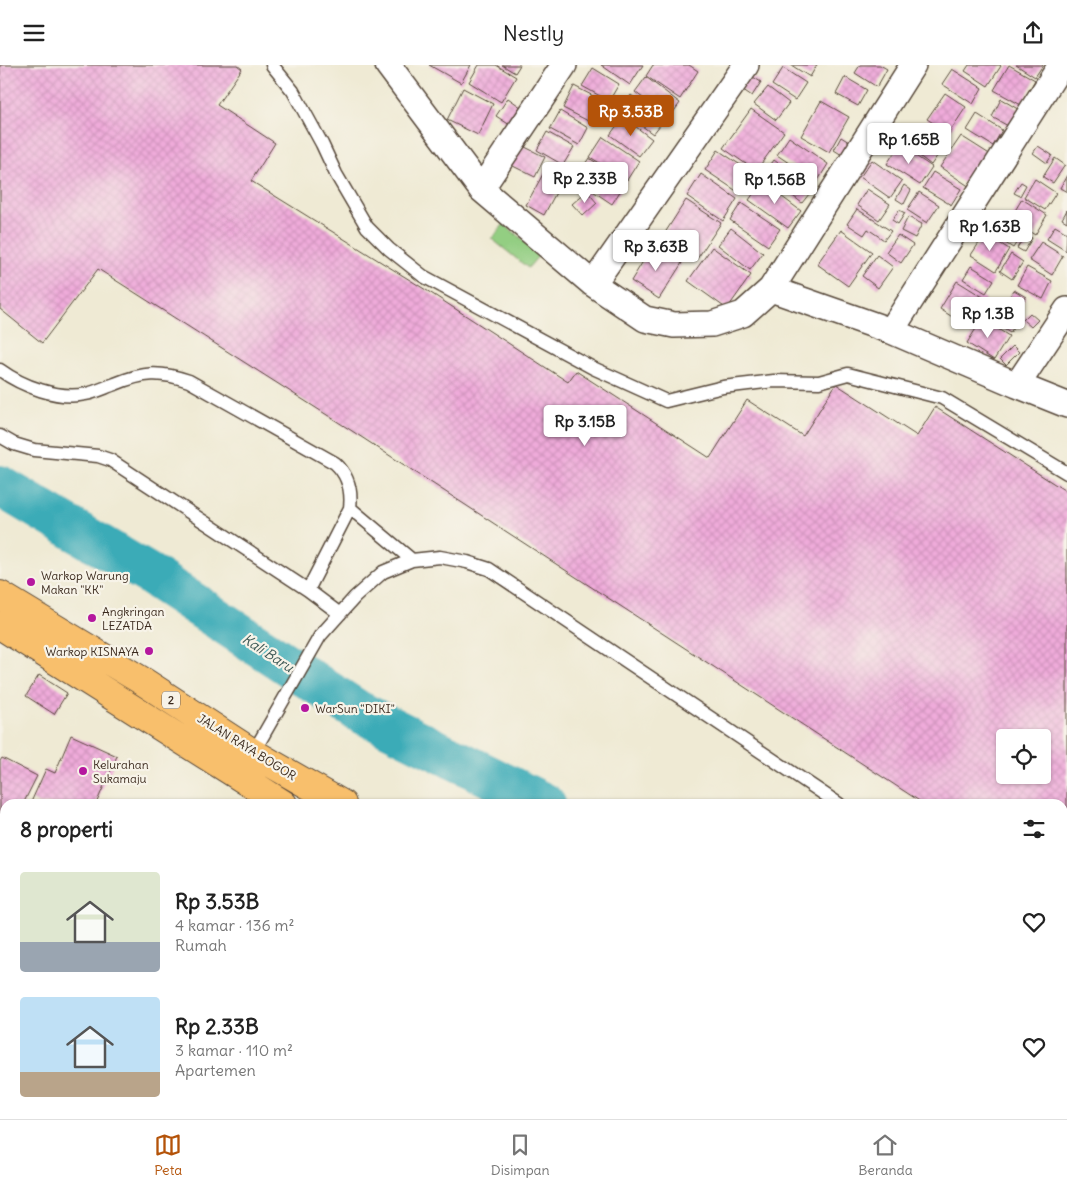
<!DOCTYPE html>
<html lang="id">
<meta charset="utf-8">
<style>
:root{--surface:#fff;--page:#f6f6f6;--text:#222;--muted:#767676;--line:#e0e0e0;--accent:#b45309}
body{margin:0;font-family:Delius,sans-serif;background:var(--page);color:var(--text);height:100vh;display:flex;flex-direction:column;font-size:19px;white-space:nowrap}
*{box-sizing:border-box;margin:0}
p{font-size:16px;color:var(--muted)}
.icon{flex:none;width:28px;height:28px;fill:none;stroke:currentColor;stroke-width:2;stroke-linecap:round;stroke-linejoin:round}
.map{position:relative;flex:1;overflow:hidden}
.details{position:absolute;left:0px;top:734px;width:1068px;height:321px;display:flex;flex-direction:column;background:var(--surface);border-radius:15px 15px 0 0;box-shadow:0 1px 4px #0004}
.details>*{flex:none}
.buttons{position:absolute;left:996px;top:664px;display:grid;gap:10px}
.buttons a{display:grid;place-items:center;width:55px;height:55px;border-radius:5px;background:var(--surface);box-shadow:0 1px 4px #0004;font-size:25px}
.price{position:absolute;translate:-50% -42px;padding:0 11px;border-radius:5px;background:#fff;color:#222;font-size:16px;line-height:32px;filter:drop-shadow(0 1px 2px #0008)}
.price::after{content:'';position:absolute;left:50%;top:30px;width:15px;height:11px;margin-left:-8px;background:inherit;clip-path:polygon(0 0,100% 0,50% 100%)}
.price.current{background:var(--accent);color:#fff}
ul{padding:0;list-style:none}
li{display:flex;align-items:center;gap:15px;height:125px;padding:0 20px}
li span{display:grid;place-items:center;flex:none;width:140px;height:100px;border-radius:5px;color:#555}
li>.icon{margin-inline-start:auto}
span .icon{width:60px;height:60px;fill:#fffc;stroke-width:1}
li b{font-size:21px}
h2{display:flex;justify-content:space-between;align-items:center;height:60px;padding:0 20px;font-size:21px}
header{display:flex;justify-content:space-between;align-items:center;height:65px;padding:0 20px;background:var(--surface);font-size:22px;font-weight:600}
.dock{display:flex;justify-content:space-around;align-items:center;height:70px;border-top:1px solid var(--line);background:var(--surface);font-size:14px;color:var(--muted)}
.dock a{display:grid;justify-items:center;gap:2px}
.dock .current{color:var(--accent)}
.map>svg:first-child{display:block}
.garden{fill:#93ce82;stroke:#677c50}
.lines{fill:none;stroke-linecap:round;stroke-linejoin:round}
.river{stroke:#3aabb7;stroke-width:42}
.building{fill:url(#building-cross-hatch);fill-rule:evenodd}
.lane-casing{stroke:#564739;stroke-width:15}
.street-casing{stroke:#564739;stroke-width:28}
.highway-casing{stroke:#564739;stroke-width:30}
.lane{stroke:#fff;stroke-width:12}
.street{stroke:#fff;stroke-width:25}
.highway{stroke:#f8bf6c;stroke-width:28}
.poi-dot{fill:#b5179e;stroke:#f7f3e8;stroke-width:2}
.labels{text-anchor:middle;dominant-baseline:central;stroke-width:4.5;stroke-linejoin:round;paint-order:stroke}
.shield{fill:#f7f3e8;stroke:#73665b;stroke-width:1}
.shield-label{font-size:11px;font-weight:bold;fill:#3b2a1e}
.poi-label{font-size:12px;fill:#3b2a1e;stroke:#f7f3e8;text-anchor:start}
.street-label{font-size:12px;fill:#3b2a1e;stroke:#f7f3e8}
.water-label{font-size:14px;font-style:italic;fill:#3b5754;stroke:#f7f3e8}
</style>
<header><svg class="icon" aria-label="menu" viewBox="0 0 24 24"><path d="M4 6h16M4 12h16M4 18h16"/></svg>Nestly<svg class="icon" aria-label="share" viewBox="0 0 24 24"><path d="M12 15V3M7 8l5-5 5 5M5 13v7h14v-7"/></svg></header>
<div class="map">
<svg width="1067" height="1054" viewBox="0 0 1067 1054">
<defs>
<pattern id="building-cross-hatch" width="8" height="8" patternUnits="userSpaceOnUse" patternTransform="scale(1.25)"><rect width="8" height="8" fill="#efabda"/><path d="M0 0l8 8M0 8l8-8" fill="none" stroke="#ce93bb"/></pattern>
</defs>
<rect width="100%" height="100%" fill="#f7f3e8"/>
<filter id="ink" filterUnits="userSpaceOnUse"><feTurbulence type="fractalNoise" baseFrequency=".02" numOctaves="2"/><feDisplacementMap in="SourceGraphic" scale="10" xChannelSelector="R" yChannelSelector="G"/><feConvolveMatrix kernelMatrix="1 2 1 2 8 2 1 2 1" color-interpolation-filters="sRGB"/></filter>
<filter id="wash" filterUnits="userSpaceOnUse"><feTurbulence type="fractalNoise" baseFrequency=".0096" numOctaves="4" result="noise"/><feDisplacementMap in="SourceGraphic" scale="20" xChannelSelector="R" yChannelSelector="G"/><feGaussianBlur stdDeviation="1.12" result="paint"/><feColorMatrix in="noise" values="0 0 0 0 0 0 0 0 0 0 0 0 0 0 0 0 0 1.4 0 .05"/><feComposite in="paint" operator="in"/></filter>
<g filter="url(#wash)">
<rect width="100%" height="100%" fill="#efead4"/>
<path class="garden" d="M504 159 540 189 528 203 492 174Z"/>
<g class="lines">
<path class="river" d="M0 421 149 509 358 646 545 739
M1062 993 1067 996"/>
</g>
<g id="blocks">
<path class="building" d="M0 0H237L242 4 217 40 275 78 251 116 434 230 568 317 576 306 710 393 747 335 803 371 836 319 917 371 935 342 1067 427V832L1062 829V739H924L349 364 98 204 42 278 0 244ZM1005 672H1042V710H1005Z
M429 0H471L461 18Z
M479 0H496L516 12 501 37 469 17Z
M502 0H520L515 8Z
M601 0H643L630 20Z
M653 0H689L698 6 680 34 646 11Z
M791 0H817L810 12Z
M860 0H880L887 4 877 22 855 8Z
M969 0H1000L1001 1 988 21 965 6Z
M1009 0 1035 15 1021 40 994 25Z
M1016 0H1043L1035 12Z
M593 3 619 19 609 36 582 21Z
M783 3 806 18 795 35 772 20Z
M952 4 982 23 973 39 942 19Z
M748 9 761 17 752 31 739 22Z
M646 12 680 38 669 53 635 27Z
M845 12 867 25 858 41 836 29Z
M574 21 605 37 594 59 563 43Z
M768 22 789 38 776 55 754 39Z
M463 23 493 39 478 70 447 55Z
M945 28 966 42 949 68 927 54Z
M631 30 664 55 653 69 620 45Z
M508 33 525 45 513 62 496 51Z
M1001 34 1026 49 1017 66 992 52Z
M821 36 849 52 829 87 801 71Z
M751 44 784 67 756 106 723 83Z
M560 46 588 63 579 80 550 64Z
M977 49 1002 65 993 81 967 65Z
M623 52 652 74 639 91 610 70Z
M912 60 942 84 931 100 900 76Z
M547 67 574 82 563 100 537 85Z
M961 71 991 90 970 122 940 102Z
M603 72 639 96 627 115 590 92Z
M789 72 828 99 817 117 777 90Z
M841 72 849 77 842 90 834 85Z
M515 77 545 92 535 112 505 97Z
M899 80 932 102 920 120 887 99Z
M1038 81 1052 90 1047 98 1033 88Z
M718 85 754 109 741 129 705 105Z
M589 93 626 117 612 139 575 114Z
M1055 93 1065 100 1053 118 1043 112Z
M774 95 813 124 802 138 764 109Z
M872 95 902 116 890 133 860 112Z
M548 100 566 109 544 150 526 140Z
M933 107 961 124 951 140 923 123Z
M701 109 737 134 723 156 687 131Z
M1067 110V127L1060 123Z
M1035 114 1056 128 1045 145 1024 132Z
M762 117 801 146 788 163 749 135Z
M1021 117 1026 120 1020 131 1014 128Z
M904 120 911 125 904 139 896 134Z
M867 124 890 139 879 155 857 140Z
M587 126 597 138 583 151 572 139Z
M919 127 939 140 927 158 907 145Z
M1022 134 1047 150 1035 170 1010 154Z
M686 135 721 158 695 197 661 174Z
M741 138 780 164 768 181 730 155Z
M857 144 891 166 884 175 868 164 864 170 847 159Z
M899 145 905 148 898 159 892 155Z
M1067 145V157L1062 154Z
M993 150 1022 169 1013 183 984 164Z
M908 152 922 159 915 173 901 166Z
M1055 161 1067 168 1066 186 1047 174Z
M731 163 763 188 750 205 718 180Z
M841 165 872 187 848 221 817 199Z
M985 169 1009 184 996 206 971 190Z
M1026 169 1032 173 1024 187 1017 183Z
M898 170 913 180 901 198 886 187Z
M1041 177 1063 191 1052 210 1029 195Z
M653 180 682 198 659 234 631 216Z
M712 182 751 210 727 244 688 216Z
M1011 189 1023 197 1012 214 1000 206Z
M877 190 893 202 878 223 862 211Z
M971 201 994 215 986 228 963 214Z
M1027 202 1052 216 1043 234 1017 220Z
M957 216 986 234 968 262 940 244Z
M1014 225 1026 232 1018 244 1006 237Z
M995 236 1020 252 1010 268 985 252Z
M1030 248 1038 255 1031 262 1023 255Z
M982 254 1009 271 994 295 967 278Z
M1013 281 1019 287 1006 300 1000 294Z
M39 610 67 628 54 649 26 631Z
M71 670 117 691 96 739H39L32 735 46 704 55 708Z
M2 693 37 711 23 739H5V773L0 782V696Z
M5 805V827L0 825V817Z
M5 947V997L0 995V958Z
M183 1050H228L226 1054H192Z
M256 1050H314L312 1054H266Z
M324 1050H354L362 1054H322Z
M456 1050H502L500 1054H464Z
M542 1050H595L593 1054H540Z
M660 1050H709L717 1054H658Z
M750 1050H770L768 1054H760Z
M787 1050H808L806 1054H785Z
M814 1050H845L844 1054H813Z"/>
</g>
</g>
<g filter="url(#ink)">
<use href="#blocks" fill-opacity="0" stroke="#564739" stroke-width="1"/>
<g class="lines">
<g class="lane-casing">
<path id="lane" d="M272 0 293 26 322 79 336 109 367 162 389 184 423 211 593 303 666 336 723 322 774 316 819 317 848 309 942 333 1067 408
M0 305C22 321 58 335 86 329 96 327 106 322 115 319 144 307 160 306 189 316L335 398C348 410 352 426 350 443L308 525
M0 371 14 379 34 385 98 391 110 395 308 525 340 549
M350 443 412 495
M253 688 320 571 355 532 383 507 412 495 440 492 467 497 489 504 839 739
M1062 902 1067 905
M624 1054 626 1050"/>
</g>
<g class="street-casing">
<path id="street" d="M388 0 481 124 593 219 645 254 674 260 712 259 743 249 771 224
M913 0 771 224 891 266 1017 320 1067 245
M481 124 564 0
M593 219 746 0
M891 266 1061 0
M1017 320 1067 340
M526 1054 528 1050
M848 1054 849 1050"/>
</g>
<g class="highway-casing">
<path id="highway" d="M0 530 144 617 253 688 342 739
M0 560 283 739
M978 1050 988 1054
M1043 1050 1052 1054"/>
</g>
<use href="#lane" class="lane"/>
<use href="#street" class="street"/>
<use href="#highway" class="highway"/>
</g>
</g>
<g class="poi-dot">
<circle cx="31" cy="517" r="5"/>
<circle cx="92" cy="553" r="5"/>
<circle cx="149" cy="586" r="5"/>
<circle cx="305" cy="643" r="5"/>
<circle cx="83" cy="706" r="5"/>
</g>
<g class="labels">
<rect class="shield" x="162" y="626.5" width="18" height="17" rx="4"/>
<g class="shield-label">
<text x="171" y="635">2</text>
</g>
<g class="poi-label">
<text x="41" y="510">Warkop Warung<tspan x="41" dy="14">Makan "KK"</tspan></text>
<text x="102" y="546">Angkringan<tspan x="102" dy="14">LEZATDA</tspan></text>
<text x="139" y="586" text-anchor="end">Warkop KISNAYA</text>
<text x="315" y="643">WarSun "DIKI"</text>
<text x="93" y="699">Kelurahan<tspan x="93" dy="14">Sukamaju</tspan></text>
</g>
<g class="street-label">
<text transform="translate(247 682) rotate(32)">JALAN RAYA BOGOR</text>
</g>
<g class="water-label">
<text transform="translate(268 588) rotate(33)">Kali Baru</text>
</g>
</g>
</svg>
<div class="buttons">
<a><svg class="icon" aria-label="locate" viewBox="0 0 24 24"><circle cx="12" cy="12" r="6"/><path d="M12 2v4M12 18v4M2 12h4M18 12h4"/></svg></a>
</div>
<b class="price current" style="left:631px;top:72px">Rp 3.53B</b>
<b class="price" style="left:909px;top:100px">Rp 1.65B</b>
<b class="price" style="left:585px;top:139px">Rp 2.33B</b>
<b class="price" style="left:775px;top:140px">Rp 1.56B</b>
<b class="price" style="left:990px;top:187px">Rp 1.63B</b>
<b class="price" style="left:656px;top:207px">Rp 3.63B</b>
<b class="price" style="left:988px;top:274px">Rp 1.3B</b>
<b class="price" style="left:585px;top:382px">Rp 3.15B</b>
<section class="details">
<h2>8 properti<svg class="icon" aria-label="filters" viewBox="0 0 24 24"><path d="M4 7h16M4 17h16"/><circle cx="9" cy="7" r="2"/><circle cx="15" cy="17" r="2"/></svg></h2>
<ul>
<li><span style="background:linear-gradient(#dfe7d0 70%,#9aa5b1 0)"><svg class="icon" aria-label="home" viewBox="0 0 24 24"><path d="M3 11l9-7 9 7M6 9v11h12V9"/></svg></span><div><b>Rp 3.53B</b><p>4 kamar · 136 m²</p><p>Rumah</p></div><svg class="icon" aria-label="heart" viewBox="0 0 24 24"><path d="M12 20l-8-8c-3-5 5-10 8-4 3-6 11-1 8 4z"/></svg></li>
<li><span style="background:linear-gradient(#bfe0f5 75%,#b9a48a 0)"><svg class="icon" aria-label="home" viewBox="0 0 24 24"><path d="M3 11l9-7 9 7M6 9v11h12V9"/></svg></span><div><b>Rp 2.33B</b><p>3 kamar · 110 m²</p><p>Apartemen</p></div><svg class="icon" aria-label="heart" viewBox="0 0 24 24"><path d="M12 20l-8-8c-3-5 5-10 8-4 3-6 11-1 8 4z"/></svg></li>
</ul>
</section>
</div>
<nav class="dock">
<a class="current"><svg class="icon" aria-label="map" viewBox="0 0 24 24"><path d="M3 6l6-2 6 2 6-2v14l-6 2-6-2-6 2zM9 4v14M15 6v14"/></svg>Peta</a>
<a><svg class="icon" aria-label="saved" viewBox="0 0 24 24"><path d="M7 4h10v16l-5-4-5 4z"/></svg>Disimpan</a>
<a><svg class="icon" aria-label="home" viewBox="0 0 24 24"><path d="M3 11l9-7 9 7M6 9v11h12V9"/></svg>Beranda</a>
</nav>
